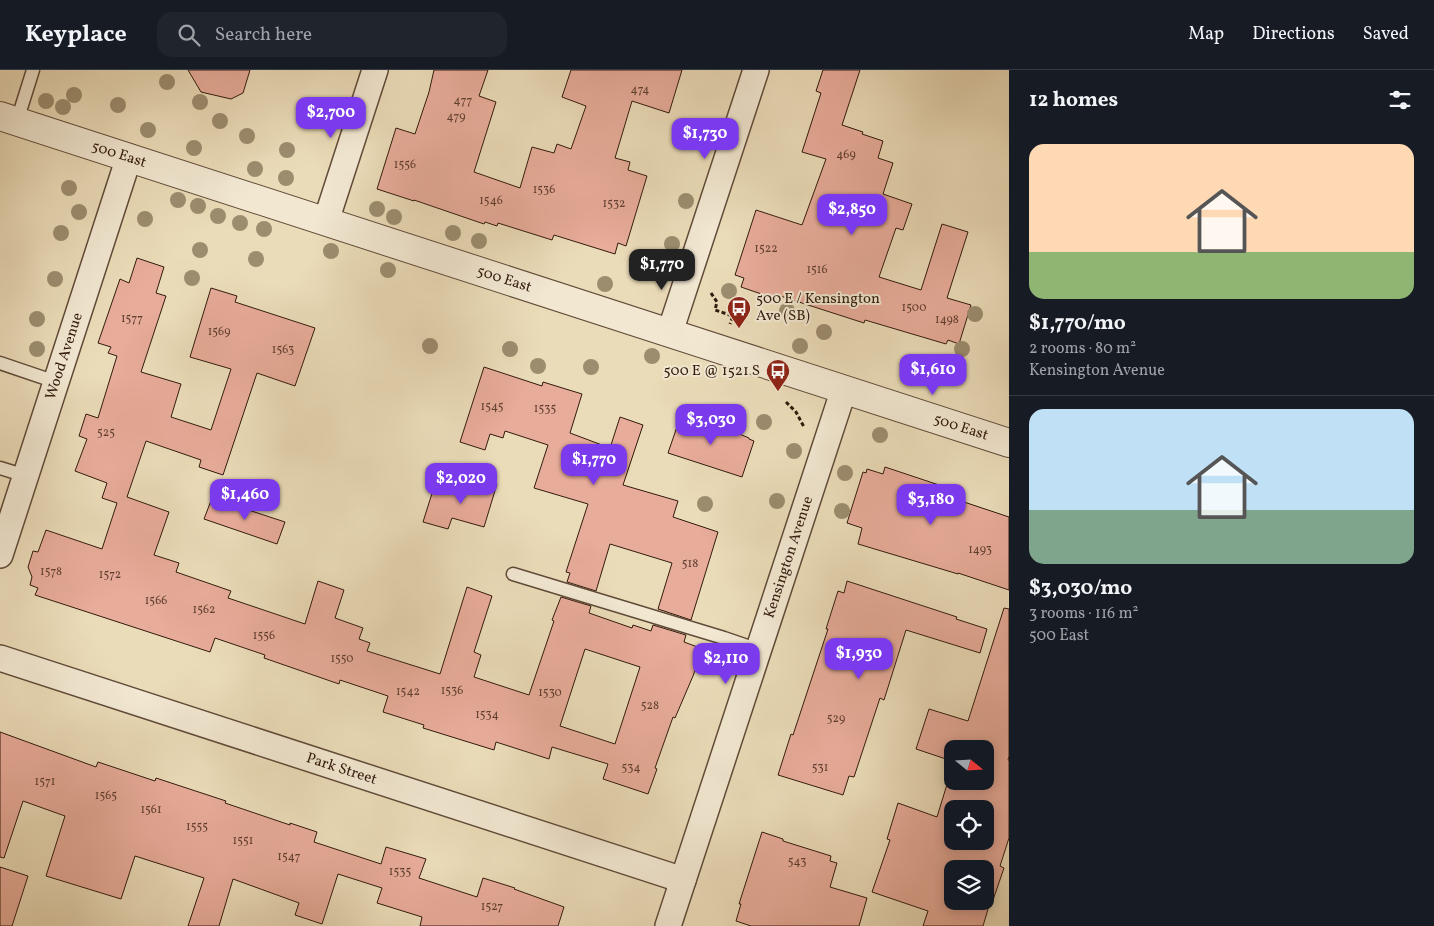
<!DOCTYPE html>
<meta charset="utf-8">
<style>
:root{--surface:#171b24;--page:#20242c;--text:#f1f3f6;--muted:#9ea1a6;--line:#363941;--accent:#7c3aed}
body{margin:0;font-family:Vollkorn,serif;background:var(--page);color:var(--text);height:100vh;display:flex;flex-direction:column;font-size:19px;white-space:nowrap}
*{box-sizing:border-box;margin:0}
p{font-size:16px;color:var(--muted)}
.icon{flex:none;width:28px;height:28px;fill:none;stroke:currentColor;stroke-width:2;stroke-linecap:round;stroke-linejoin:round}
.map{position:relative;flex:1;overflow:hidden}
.details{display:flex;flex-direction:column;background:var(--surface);width:425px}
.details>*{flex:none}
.needle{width:32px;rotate:108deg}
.buttons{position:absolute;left:944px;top:670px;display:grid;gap:10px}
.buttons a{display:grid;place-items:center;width:50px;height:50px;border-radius:10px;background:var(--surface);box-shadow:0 2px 12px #0003;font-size:25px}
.price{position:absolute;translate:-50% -42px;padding:0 11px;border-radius:10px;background:var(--accent);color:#fff;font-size:16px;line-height:32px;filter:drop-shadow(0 1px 2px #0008)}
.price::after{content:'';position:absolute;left:50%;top:30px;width:15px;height:11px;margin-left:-8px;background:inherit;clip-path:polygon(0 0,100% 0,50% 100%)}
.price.current{background:#222;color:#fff}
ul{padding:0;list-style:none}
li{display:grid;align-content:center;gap:10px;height:265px;padding:0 20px}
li+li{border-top:1px solid var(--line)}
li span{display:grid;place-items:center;height:155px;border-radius:15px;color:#555}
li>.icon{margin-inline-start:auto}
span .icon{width:90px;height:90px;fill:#fffc;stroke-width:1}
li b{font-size:21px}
h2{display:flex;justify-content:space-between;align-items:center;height:60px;padding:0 20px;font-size:21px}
header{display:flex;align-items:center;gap:30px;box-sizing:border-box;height:70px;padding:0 25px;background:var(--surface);border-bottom:1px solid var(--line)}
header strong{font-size:24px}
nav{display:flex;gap:28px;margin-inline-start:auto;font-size:18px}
.search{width:350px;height:45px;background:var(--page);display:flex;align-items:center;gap:12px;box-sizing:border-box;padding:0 18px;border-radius:15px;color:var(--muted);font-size:19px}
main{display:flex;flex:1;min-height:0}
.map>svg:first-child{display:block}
.building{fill:#e8ac9a;stroke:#321a0d;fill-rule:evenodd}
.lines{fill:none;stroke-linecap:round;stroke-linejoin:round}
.service-casing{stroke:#604a38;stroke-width:15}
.minor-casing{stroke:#604a38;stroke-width:28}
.tertiary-casing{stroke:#604a38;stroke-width:30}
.path{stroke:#321a0d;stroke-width:3;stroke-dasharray:4 2.5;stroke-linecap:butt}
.service{stroke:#f2e8d2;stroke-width:12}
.minor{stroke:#f2e8d2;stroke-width:25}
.tertiary{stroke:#f2e8d2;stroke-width:28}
.tree{fill:#9c8d6f}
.labels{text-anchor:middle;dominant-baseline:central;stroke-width:4;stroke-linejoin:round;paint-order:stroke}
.number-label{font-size:12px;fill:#603e30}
.street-label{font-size:15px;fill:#321a0d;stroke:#f2e8d2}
.poi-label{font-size:15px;fill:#321a0d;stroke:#f2e8d2;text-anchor:start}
</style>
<header>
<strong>Keyplace</strong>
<div class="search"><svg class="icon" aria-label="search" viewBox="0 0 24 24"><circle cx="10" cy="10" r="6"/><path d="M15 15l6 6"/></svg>Search here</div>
<nav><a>Map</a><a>Directions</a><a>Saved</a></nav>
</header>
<main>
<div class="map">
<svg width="1009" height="856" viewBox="0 0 1009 856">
<rect width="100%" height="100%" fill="#ebdcb9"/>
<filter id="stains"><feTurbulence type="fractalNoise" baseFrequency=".004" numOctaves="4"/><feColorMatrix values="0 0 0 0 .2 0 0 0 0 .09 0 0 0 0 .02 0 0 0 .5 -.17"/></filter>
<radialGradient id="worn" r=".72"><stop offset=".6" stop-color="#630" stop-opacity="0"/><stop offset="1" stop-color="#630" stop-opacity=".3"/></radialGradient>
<path class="building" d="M188 0H250L243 23 231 29 201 22Z
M434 0H488L479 26 496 32 474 102 520 118 532 77 554 83 557 74 571 79 586 36 562 27 571 0H682L669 43 632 31 615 88 630 92 628 100 647 106 626 176 618 173 615 184 554 165 552 170 498 153 497 156 485 152 484 154 414 130V131L377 119 396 58 415 64 429 22Z
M823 0H860L842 55 863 62 862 64 883 71 878 88 893 93 883 124 912 134 903 160 896 158 879 207 921 220 942 154 968 162 947 228 971 235 959 274 948 270 946 274 865 250 864 253 774 224 773 228 741 217 744 208 735 205 756 140 802 155 826 89 802 82 821 23 816 21Z
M137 188 164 197 156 223 166 226 141 302 181 314 171 347 211 360 231 299 190 287 211 218 237 226 235 232 315 258 295 316 257 303 223 405 199 397 201 390 146 371 127 427 169 442 154 485 179 493 176 502 231 521 228 528 305 554 318 511 344 520 335 548 363 558 359 569 370 573 367 581 440 604 467 517 492 526 474 582 481 585 474 607 529 625 554 551 552 550 561 527 591 536 589 543 632 558 633 555 651 561 653 555 686 565 684 572 703 579 693 606 675 648 673 647 655 698 657 699 648 724 603 709 608 694 552 677 549 689 496 672 494 680 423 658 424 655 383 642 388 626 340 610 339 614 264 588 265 585 215 568 210 582 35 525 38 518 30 515 32 507 28 497 33 481 38 482 46 460 102 479 117 433 102 428 107 413 75 401 87 369 79 366 86 344 98 348 117 286 108 283 111 277 98 273 120 209 129 213ZM585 579 640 597 615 674 560 656Z
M484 297 542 316 543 312 582 324 570 363 610 378 620 347 643 355 623 415 678 431 673 447 718 462 691 550 658 539 672 493 610 474 596 521 567 512 570 503 566 502 588 434 534 418 548 375 505 361 503 368 490 364 485 380 460 372Z
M688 347 725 358 749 368V369L754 371 742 407 668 383 680 348 687 350Z
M885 397 960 422 958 430 1009 447V520L958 503V504L858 474 862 458 847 453 863 402 866 403 867 399 883 404Z
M471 406 497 414 484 457 452 448 448 459 423 452 434 417 465 427Z
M212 428 285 452 277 474 204 449Z
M847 511 957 547 956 549 987 559 980 583 906 560 884 630 880 628 854 707 849 706 843 725 778 705 791 664 793 665 828 559H826L838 521 844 523Z
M1004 538 1009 539V686L1008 690H1009V768L1000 796 1004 798 993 830 991 829 983 856H923L928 841 872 822 890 770 887 769 898 733 937 747 952 698V711H985V679H952V691L916 679 929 639 968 651ZM952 739H985V771H952ZM952 799H985V831H952Z
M0 662 96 697 98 692 155 711 156 708 226 731 225 733 290 755V753L317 762 314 772 381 794 386 777 426 789 419 808 477 827 483 808 515 818 514 819 564 837 558 856H420L422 847 377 833 382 818 338 804 322 854 295 845 299 833 233 809 219 856H188L204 808 135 786 121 829 46 806 65 746 23 731 4 788 0 787Z
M762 762 783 769V771L831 786 830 791 837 793 830 817 867 828 859 856H751L736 851 741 834H739Z
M0 797 28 806 12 856H0Z"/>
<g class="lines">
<g class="service-casing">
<path id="service" d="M17 51 33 0
M0 293 56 312
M0 398 26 406
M513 504 724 568 759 580"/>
</g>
<g class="minor-casing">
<g id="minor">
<path d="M326 151 375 0"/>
<path d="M670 262 756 0"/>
<path id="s1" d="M0 485 129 87"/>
<path id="s2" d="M0 588 683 810"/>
<path id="s3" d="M668 856 844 319"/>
</g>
</g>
<g class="tertiary-casing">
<g id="tertiary">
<path id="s4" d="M0 46 1009 373"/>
</g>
</g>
<path class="path" d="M711 223 717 232 715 240 733 246 730 254
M786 332 796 342 804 357"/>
<use href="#service" class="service"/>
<use href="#minor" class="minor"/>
<use href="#tertiary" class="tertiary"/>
</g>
<g class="tree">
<circle cx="167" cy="12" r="8"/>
<circle cx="74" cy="25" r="8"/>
<circle cx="46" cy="31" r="8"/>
<circle cx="200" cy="32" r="8"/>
<circle cx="118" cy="35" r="8"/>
<circle cx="63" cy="37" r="8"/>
<circle cx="220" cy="51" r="8"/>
<circle cx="148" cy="60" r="8"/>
<circle cx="247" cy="66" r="8"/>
<circle cx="194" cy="78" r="8"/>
<circle cx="287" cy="80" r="8"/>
<circle cx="255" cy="99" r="8"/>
<circle cx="286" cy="108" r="8"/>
<circle cx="69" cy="118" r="8"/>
<circle cx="178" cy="130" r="8"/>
<circle cx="686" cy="131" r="8"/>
<circle cx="198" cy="136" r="8"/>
<circle cx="377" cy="139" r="8"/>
<circle cx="79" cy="142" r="8"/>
<circle cx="218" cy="146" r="8"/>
<circle cx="394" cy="147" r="8"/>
<circle cx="145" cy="149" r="8"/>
<circle cx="240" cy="153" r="8"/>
<circle cx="264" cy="159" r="8"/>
<circle cx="61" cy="163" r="8"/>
<circle cx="453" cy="163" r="8"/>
<circle cx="479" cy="171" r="8"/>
<circle cx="672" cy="174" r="8"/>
<circle cx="200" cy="180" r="8"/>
<circle cx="331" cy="181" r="8"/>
<circle cx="256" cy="189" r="8"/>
<circle cx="388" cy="200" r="8"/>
<circle cx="192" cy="208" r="8"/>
<circle cx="55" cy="209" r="8"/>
<circle cx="605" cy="214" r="8"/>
<circle cx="729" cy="221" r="8"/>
<circle cx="787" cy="241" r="8"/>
<circle cx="975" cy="244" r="8"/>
<circle cx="37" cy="249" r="8"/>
<circle cx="824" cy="262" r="8"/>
<circle cx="430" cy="276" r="8"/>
<circle cx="800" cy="276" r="8"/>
<circle cx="37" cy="279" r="8"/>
<circle cx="510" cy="279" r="8"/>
<circle cx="962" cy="279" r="8"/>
<circle cx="652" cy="286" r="8"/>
<circle cx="538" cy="296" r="8"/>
<circle cx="591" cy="297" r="8"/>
<circle cx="958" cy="299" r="8"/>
<circle cx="764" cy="352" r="8"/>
<circle cx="880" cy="365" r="8"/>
<circle cx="794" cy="381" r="8"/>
<circle cx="845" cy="403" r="8"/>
<circle cx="777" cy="431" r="8"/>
<circle cx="705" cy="434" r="8"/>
<circle cx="842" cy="441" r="8"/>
</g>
<defs>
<g id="bus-pin" transform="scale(1.25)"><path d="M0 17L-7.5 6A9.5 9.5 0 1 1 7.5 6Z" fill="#8f2418" stroke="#f2e8d2"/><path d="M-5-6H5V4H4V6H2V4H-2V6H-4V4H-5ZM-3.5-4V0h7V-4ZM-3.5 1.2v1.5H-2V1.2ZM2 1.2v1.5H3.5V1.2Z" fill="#fff"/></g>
</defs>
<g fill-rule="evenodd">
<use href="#bus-pin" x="739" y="238"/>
<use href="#bus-pin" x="778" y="301"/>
</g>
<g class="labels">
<g class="number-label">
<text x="640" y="20">474</text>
<text x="463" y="31">477</text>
<text x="456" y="47">479</text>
<text x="846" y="85">469</text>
<text x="405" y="95">1556</text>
<text x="544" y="120">1536</text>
<text x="491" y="131">1546</text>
<text x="614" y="134">1532</text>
<text x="766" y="179">1522</text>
<text x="817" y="200">1516</text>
<text x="914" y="238">1500</text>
<text x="132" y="249">1577</text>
<text x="947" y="250">1498</text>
<text x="219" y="262">1569</text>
<text x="283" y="280">1563</text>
<text x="492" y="337">1545</text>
<text x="545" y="339">1535</text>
<text x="106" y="363">525</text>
<text x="980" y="480">1493</text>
<text x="690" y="494">518</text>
<text x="51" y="502">1578</text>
<text x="110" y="505">1572</text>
<text x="156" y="531">1566</text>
<text x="204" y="540">1562</text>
<text x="264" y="566">1556</text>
<text x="342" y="589">1550</text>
<text x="452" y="621">1536</text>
<text x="408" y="622">1542</text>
<text x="550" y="623">1530</text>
<text x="650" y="636">528</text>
<text x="487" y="645">1534</text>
<text x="836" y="649">529</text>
<text x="631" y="698">534</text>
<text x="820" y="698">531</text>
<text x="45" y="712">1571</text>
<text x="106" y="726">1565</text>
<text x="151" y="740">1561</text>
<text x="197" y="757">1555</text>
<text x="243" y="771">1551</text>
<text x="289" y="787">1547</text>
<text x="797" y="792">543</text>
<text x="400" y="802">1535</text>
<text x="492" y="837">1527</text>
</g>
<g class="street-label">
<text stroke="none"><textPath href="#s4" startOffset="125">500 East</textPath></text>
<text stroke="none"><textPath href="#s4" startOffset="530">500 East</textPath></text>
<text stroke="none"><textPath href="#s1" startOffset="209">Wood Avenue</textPath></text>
<text stroke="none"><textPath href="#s4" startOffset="1010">500 East</textPath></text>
<text stroke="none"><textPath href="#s3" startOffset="388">Kensington Avenue</textPath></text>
<text stroke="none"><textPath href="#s2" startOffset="359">Park Street</textPath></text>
</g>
<g class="poi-label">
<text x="756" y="229">500 E / Kensington<tspan x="756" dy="17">Ave (SB)</tspan></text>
<text x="760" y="301" text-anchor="end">500 E @ 1521 S</text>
</g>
</g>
<rect width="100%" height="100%" filter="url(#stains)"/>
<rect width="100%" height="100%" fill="url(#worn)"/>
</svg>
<div class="buttons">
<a><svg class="needle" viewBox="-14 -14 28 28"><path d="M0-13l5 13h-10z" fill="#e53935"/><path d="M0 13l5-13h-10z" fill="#9ea1a6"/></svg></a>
<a><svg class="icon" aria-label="locate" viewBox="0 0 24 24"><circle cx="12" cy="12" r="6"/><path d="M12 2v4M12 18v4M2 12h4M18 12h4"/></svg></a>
<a><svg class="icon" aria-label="layers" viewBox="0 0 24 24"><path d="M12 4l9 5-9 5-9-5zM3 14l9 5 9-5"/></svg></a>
</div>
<b class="price" style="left:331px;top:69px">$2,700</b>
<b class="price" style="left:705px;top:90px">$1,730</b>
<b class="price" style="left:852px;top:166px">$2,850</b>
<b class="price current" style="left:662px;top:221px">$1,770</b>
<b class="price" style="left:933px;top:326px">$1,610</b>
<b class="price" style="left:711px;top:376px">$3,030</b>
<b class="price" style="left:594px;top:416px">$1,770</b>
<b class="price" style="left:461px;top:435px">$2,020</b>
<b class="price" style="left:245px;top:451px">$1,460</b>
<b class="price" style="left:931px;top:456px">$3,180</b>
<b class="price" style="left:859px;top:610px">$1,930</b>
<b class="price" style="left:726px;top:615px">$2,110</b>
</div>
<section class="details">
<h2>12 homes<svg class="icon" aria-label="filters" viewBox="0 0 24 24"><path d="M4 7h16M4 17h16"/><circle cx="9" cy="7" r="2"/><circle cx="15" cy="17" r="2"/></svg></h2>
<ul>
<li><span style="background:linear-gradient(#ffd9b3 70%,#8fb573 0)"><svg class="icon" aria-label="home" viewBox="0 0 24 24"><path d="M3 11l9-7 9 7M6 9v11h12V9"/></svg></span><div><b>$1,770/mo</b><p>2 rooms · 80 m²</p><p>Kensington Avenue</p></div></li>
<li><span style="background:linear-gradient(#bfe0f5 65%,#7fa58c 0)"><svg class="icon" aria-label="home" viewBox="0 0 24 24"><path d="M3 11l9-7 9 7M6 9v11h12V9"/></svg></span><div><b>$3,030/mo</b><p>3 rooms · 116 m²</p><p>500 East</p></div></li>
</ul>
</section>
</main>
